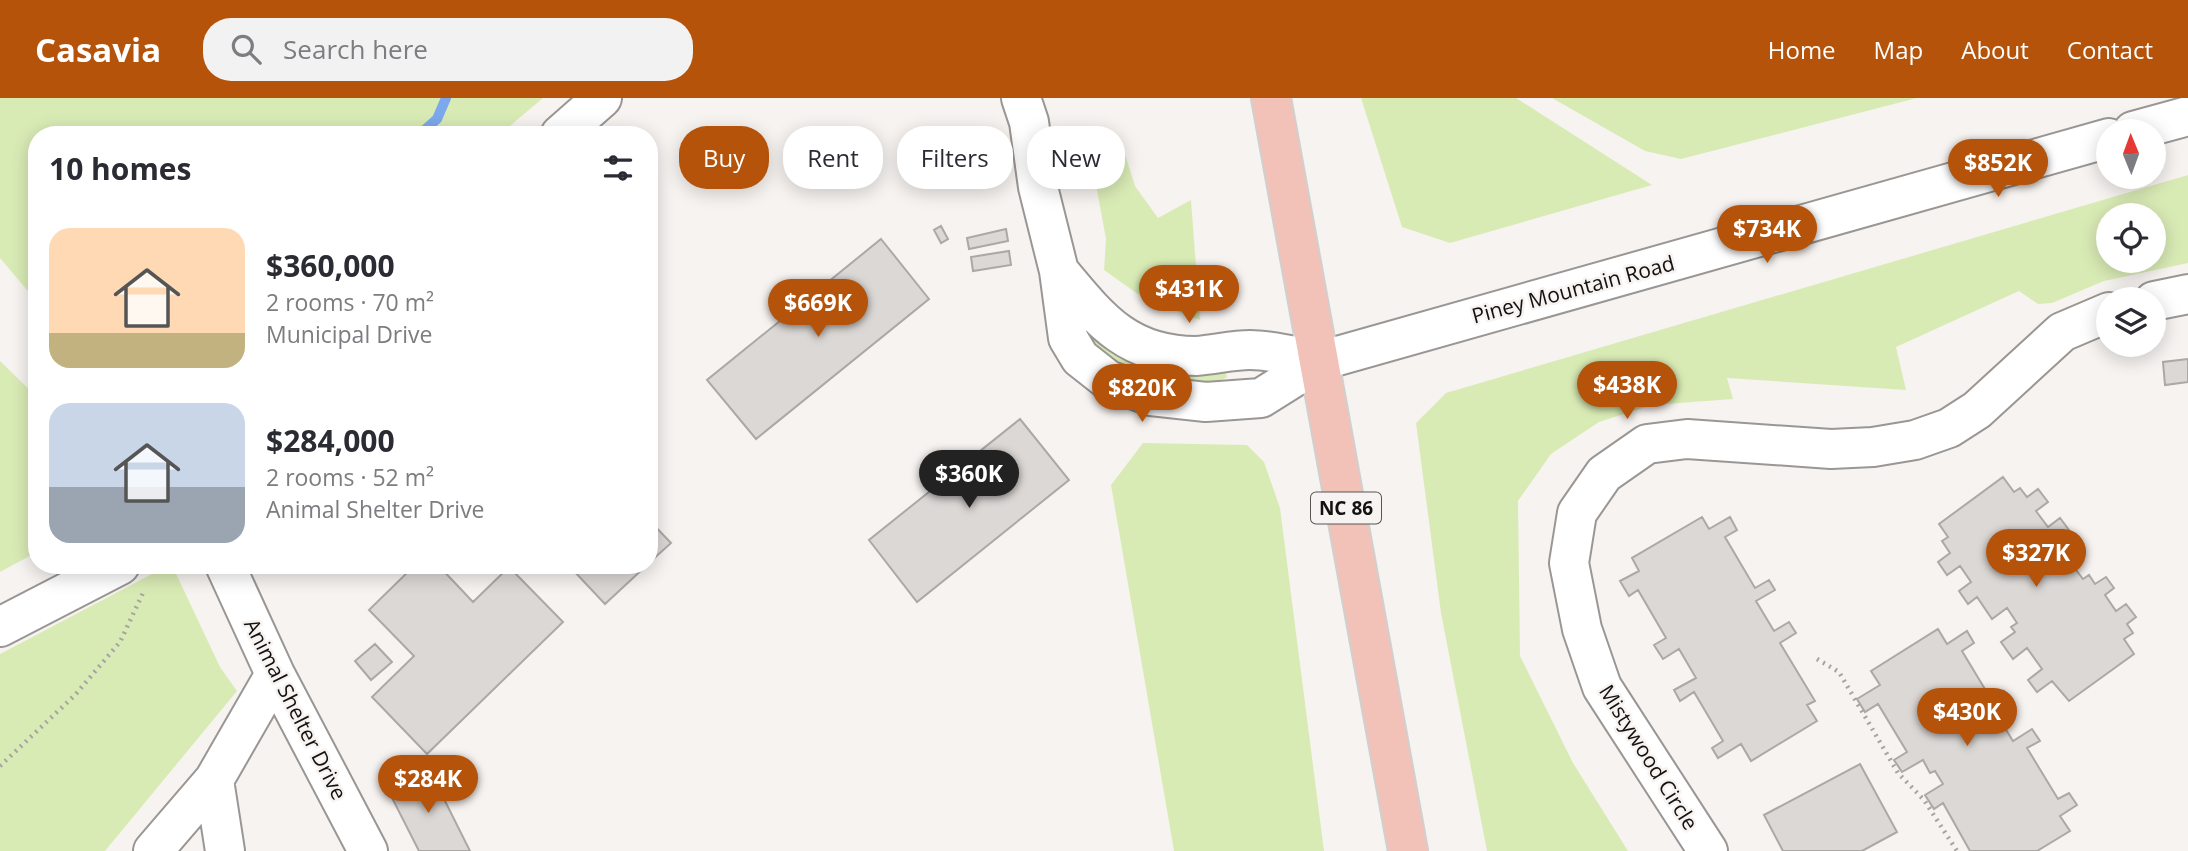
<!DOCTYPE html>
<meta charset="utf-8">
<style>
:root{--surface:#fff;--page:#f2f2f3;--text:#2b2b33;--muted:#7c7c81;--accent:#b45309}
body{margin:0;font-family:"Open Sans",sans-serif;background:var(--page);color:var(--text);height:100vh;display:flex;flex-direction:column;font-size:26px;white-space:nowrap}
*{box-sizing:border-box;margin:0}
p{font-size:23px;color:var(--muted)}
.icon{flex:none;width:38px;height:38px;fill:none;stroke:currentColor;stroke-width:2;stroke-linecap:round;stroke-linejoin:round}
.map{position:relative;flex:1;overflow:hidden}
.panel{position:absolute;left:28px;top:28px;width:630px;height:448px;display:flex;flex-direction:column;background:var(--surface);border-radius:28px;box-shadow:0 4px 18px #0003}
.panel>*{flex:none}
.guide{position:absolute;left:679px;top:28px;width:665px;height:63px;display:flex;gap:14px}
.needle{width:46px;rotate:359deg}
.buttons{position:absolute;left:2096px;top:21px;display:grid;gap:14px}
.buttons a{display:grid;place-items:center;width:70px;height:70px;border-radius:50%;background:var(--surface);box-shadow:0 4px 18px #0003;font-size:35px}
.price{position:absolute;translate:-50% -60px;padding:0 16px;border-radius:24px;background:var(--accent);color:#fff;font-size:23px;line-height:46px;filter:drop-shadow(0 2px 4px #0008)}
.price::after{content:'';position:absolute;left:50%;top:42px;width:21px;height:16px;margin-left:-10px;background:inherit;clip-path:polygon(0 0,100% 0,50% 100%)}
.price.selected{background:#222;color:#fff}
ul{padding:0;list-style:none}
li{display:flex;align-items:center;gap:21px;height:175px;padding:0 21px}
li span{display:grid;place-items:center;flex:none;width:196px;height:140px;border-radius:21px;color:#555}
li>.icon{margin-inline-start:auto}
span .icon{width:84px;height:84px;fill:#fffc;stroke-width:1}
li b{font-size:30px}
h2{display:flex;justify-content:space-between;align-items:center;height:84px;padding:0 21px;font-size:30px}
.tag{padding:0 24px;border-radius:28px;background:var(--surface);box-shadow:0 4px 18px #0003;font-size:24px;line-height:63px}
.tag.selected{background:var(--accent);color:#fff}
header{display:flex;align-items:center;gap:42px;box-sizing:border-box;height:98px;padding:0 35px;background:var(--accent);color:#fff}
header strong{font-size:33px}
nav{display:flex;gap:38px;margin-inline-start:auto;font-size:24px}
.search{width:490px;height:63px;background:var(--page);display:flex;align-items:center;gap:18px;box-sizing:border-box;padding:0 24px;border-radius:28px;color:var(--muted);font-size:26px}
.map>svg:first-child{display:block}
.green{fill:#d9ebb5;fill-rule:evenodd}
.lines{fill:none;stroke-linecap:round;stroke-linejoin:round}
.stream{stroke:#7ca9ec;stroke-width:10}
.building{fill:#dcd8d6;stroke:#aca8a6;stroke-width:2}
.minor-casing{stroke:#9a9694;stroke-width:42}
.major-casing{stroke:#d0d0cf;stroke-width:42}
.path{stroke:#a7a4a2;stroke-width:4.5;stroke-dasharray:2 5;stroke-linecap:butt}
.minor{stroke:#fff;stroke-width:38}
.major{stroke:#f2c1b7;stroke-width:38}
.labels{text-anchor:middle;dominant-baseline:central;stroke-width:5;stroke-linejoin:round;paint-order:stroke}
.shield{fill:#f7f3f1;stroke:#575654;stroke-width:2}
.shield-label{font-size:19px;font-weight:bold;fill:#131211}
.street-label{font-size:21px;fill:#131211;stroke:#f7f3f1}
</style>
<header>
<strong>Casavia</strong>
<div class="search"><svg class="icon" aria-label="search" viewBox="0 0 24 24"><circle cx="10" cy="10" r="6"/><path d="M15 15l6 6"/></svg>Search here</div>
<nav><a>Home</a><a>Map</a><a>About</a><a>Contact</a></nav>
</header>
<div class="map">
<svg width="2188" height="753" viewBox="0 0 2188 753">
<rect width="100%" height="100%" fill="#f7f3f1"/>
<path class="green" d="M0 0H543L499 37H37V204L0 160Z
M1361 0H1516L1652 87 1450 145 1402 129Z
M1552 0H1917L1681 61 1645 53Z
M1107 35 1122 47 1135 88 1158 120 1191 102 1200 222 1142 199 1104 172 1106 141 1087 38Z
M2188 77V165L2104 183 2052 205 2038 206 2019 193 1896 249 1906 292 1727 280 1733 301 1652 307 1599 324 1551 356 1518 403 1520 558 1573 665 1628 753H1487L1441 515 1416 325 1446 295ZM2109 117H2154V163H2109Z
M1082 231 1225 272 1227 279C1219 285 1206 284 1196 283 1159 281 1099 266 1082 231Z
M0 263 37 299V454L0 474Z
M1143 345 1247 347 1264 364 1280 410 1324 753H1174L1111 387Z
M169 467H172L220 569 237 593 105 753H0V556Z"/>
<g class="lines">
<path class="stream" d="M419 37 437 21 446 0"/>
</g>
<path class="building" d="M941 128 948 141 941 145 934 132Z
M1006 131 1008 143 969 151 967 140Z
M881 141 929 201 756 341 707 282Z
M1009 153 1011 167 973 173 971 159Z
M2188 261V284L2165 287 2163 264Z
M1020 321 1069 382 917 504 869 442Z
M2003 379 2014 394 2020 390 2027 399 2038 391 2048 404 2036 413 2048 429 2060 420 2069 432 2057 441 2064 450 2057 456 2068 472 2073 468 2083 481 2089 477 2095 486 2106 479 2114 490 2105 497 2116 513 2126 506 2136 519 2127 526 2133 535 2124 541 2134 556 2069 603 2052 583 2037 594 2028 582 2042 571 2027 550 2013 561 2001 544 2015 534 2011 529 2017 525 2007 510 1992 521 1977 499 1968 506 1959 493 1971 484 1960 468 1947 477 1938 464 1950 455 1942 443 1948 439 1939 426Z
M1702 419 1709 431 1730 419 1737 432 1725 439 1755 490 1769 482 1775 492 1756 503 1774 533 1789 524 1796 535 1780 545 1815 603 1807 607 1817 623 1751 663 1741 646 1718 660 1712 650 1723 643 1694 594 1680 603 1674 592 1696 580 1679 551 1663 561 1654 547 1666 540 1638 492 1629 498 1620 483 1639 473 1632 460Z
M649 422 671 445 649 465Z
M415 467H438L473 504 509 469 563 524 427 656 372 599 414 558 369 512Z
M576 467H647L605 506 572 471Z
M1938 531 1947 546 1967 533 1974 545 1962 553 1991 601 2004 593 2013 609 1993 621 2000 633 2005 630 2013 643 2032 631 2040 643 2027 650 2058 701 2069 695 2077 707 2060 718 2070 733 2037 753H1970L1943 705 1934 711 1925 697 1943 686 1935 673 1930 675 1923 662 1902 674 1894 662 1907 654 1878 606 1865 614 1857 601 1880 587 1871 573Z
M375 546 392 564 371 582 355 563Z
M1860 666 1897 734 1862 753H1783L1764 717Z
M429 671 470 753H419L388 692Z"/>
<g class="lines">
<g class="minor-casing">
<path id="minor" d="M1021 0 1029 24 1038 89 1059 173 1068 240 1080 260 1108 282 1151 298 1206 304 1261 300 1320 263 2109 40
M2133 33 2188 18
M560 37 602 0
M1059 173C1099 221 1127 258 1196 258 1214 257 1232 252 1250 252 1273 252 1297 259 1320 263
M2154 203 2188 196
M225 467 275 576 368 753
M0 529 120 467
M214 682 225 753
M153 753 214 682 275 576
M1708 753 1602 589 1582 531 1569 465 1577 415 1604 376 1647 346 1687 341 1831 351 1873 349 1915 342 1949 330 1977 312 2062 234 2109 214"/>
</g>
<g class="major-casing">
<path id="major" d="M1271 0 1408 753"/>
</g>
<path class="path" d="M1817 561 1839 574 1898 675 1924 702 1957 753
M0 668 75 597 120 544 143 495"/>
<use href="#minor" class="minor"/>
<use href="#major" class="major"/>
</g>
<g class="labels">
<rect class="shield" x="1311" y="394.5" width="70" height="31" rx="5"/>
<g class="shield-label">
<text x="1346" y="410">NC 86</text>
</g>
<g class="street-label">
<text transform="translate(1573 191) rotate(-15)">Piney Mountain Road</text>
<text transform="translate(296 611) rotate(63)">Animal Shelter Drive</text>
<text transform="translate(1649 659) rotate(58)">Mistywood Circle</text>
</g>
</g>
</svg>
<div class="buttons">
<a><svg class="needle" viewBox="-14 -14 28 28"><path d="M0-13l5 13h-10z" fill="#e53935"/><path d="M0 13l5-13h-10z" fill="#7c7c81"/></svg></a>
<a><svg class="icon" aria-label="locate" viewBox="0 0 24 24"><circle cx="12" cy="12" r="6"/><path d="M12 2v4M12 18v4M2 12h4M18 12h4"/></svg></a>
<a><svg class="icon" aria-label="layers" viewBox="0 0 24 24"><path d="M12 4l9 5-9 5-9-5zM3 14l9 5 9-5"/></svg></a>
</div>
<b class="price" style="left:1998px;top:101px">$852K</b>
<b class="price" style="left:1767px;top:167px">$734K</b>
<b class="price" style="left:1189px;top:227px">$431K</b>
<b class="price" style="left:818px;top:241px">$669K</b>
<b class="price" style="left:1627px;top:323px">$438K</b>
<b class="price" style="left:1142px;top:326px">$820K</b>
<b class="price selected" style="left:969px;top:412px">$360K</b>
<b class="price" style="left:2036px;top:491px">$327K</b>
<b class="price" style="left:1967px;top:650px">$430K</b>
<b class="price" style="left:428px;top:717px">$284K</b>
<div class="guide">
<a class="tag selected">Buy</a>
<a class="tag">Rent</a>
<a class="tag">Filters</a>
<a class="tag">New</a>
</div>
<section class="panel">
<h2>10 homes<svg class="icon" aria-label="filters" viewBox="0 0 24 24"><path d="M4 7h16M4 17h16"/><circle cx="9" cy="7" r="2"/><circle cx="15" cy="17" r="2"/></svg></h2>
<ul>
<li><span style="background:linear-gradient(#ffd9b3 75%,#c2b280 0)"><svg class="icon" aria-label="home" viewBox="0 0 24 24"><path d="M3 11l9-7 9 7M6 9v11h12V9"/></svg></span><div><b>$360,000</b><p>2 rooms · 70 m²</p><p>Municipal Drive</p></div></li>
<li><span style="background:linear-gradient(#c9d6e8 60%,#9aa5b1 0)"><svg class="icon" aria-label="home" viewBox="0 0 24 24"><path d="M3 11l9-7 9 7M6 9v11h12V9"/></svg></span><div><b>$284,000</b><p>2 rooms · 52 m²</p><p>Animal Shelter Drive</p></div></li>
</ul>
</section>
</div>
